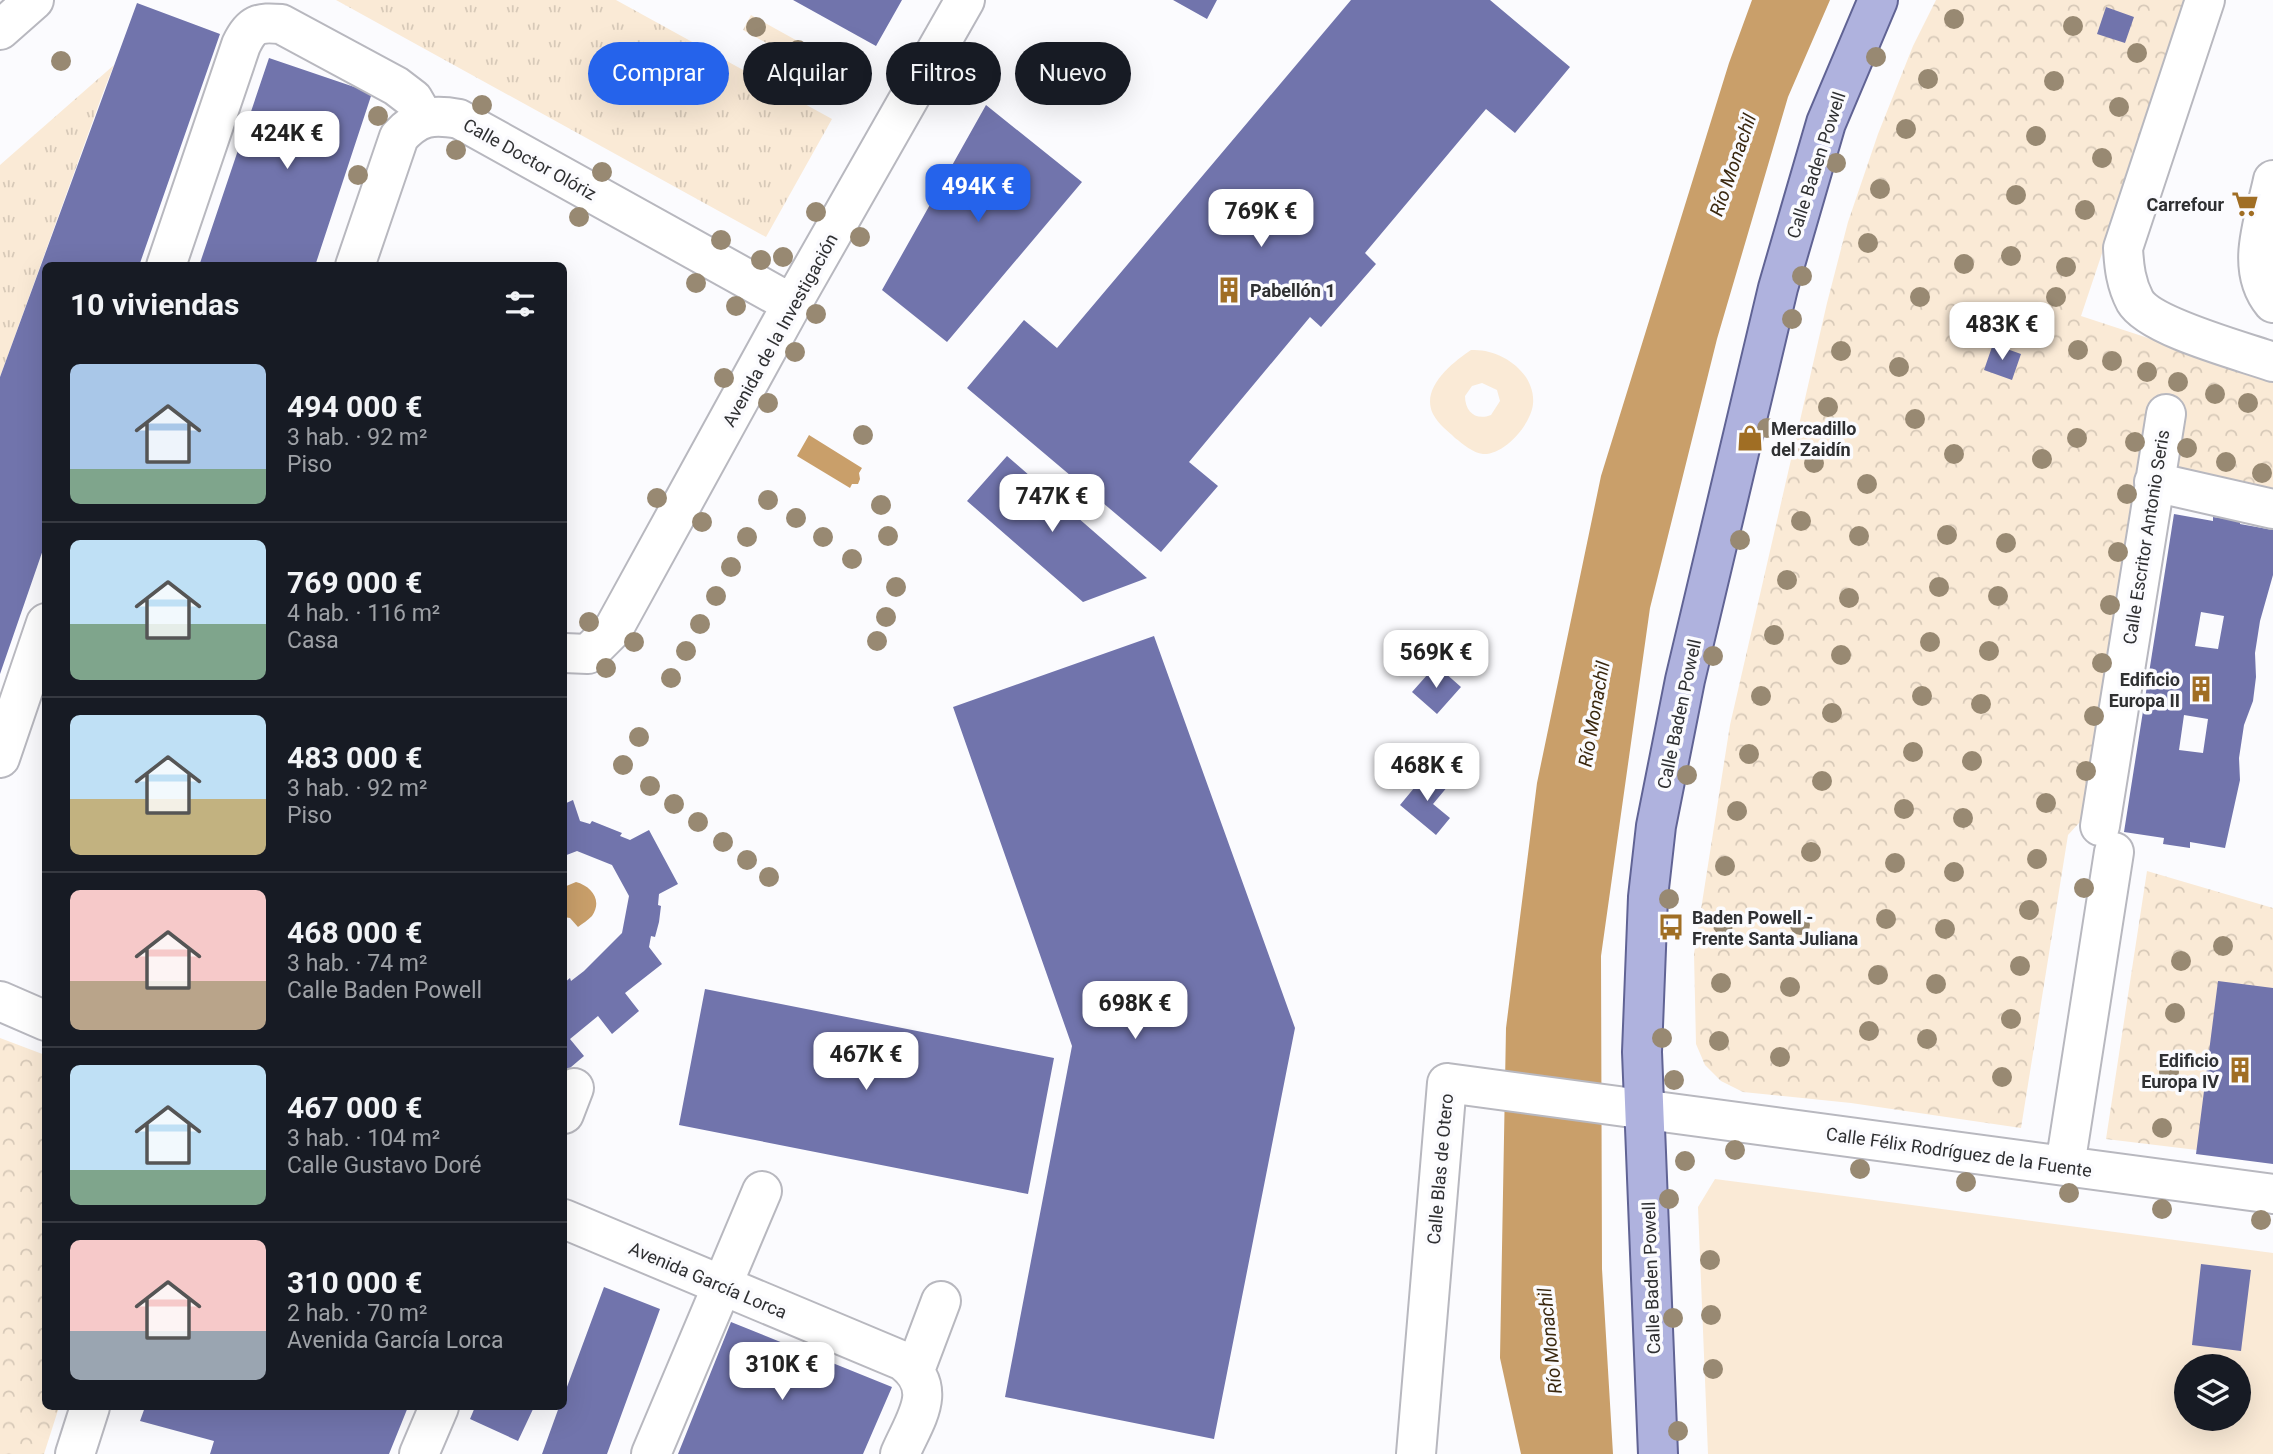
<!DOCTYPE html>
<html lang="es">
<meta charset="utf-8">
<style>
:root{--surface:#171b24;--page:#20242c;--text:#f1f3f6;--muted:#9ea1a6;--line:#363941;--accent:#2563eb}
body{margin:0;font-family:Roboto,sans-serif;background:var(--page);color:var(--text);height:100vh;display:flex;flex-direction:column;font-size:26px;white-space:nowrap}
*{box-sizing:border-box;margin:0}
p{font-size:23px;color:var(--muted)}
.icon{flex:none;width:38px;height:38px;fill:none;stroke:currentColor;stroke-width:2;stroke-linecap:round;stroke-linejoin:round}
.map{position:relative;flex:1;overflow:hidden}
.panel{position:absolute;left:42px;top:262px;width:525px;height:1148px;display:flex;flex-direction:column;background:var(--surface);border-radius:10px;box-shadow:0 7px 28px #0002}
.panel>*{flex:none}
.top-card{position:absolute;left:588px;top:42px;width:665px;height:63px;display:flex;gap:14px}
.controls{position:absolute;left:2174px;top:1354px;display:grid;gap:14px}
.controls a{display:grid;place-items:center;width:77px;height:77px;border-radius:50%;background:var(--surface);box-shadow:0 7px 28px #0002;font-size:35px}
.price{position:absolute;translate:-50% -60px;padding:0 16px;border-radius:14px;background:#fff;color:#222;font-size:23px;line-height:46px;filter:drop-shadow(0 2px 4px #0008)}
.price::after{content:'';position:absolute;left:50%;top:42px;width:21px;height:16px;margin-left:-10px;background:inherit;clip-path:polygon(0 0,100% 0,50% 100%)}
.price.on{background:var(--accent);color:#fff}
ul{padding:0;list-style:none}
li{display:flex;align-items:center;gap:21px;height:175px;padding:0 28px}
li+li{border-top:2px solid var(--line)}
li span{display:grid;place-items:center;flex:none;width:196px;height:140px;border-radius:10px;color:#555}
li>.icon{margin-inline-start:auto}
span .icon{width:84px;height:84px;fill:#fffc;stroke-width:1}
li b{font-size:30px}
h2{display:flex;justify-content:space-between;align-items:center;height:84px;padding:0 28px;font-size:30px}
.pill{padding:0 24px;border-radius:32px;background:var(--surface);box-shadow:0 7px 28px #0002;font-size:24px;line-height:63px}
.pill.on{background:var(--accent);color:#fff}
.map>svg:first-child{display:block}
.grass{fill:url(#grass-tufts)}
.park{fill:url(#park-crowns)}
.garden{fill:#faead6;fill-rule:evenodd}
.water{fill:#c99f6a}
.building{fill:#7174ac;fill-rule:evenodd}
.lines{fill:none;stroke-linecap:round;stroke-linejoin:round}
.minor-casing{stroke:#b8b8bf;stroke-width:42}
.major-casing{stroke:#606394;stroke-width:42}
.minor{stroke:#fff;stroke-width:38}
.major{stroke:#afb2de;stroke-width:38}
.tree{fill:#988972}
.labels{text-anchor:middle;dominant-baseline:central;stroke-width:7;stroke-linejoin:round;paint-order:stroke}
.street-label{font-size:18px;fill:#2f3032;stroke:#fbfbfe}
.poi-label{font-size:18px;font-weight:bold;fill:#2f3032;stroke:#fbfbfe;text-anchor:end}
.water-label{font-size:19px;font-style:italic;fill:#3a280f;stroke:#fbfbfe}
</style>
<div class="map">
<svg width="2273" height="1454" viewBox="0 0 2273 1454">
<defs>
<pattern id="grass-tufts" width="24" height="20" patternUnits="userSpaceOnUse" patternTransform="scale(1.75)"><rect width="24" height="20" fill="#faead6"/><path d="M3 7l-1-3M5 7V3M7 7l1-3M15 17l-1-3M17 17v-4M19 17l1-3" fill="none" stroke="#d7c9b8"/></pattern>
<pattern id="park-crowns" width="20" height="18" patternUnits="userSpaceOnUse" patternTransform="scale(1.75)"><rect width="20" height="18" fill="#faead6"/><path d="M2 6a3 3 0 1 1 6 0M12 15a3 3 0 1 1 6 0" fill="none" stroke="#d7c9b8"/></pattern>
</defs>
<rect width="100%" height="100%" fill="#fbfbfe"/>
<path class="grass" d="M336 0H616L832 119 766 237Z
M751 15 812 49 804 64 743 30Z
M114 65 104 90 0 377V165Z"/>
<path class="park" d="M1936 0H2187L2081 316 2273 379V497L2150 472 2093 818 2079 823 2068 835 2021 1128 1851 1103 1743 1092 1721 1081 1705 1065 1696 1044 1694 954 1730 725 1827 303 1848 222 1878 134 1913 46Z
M2147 871 2273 908V988L2197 1150 2106 1139Z
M0 1038 45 1055 46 1407H59L44 1454H0Z"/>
<path class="garden" d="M1471 350C1500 348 1536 372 1533 404 1531 424 1505 455 1483 454 1473 453 1463 444 1455 438 1448 431 1438 424 1433 414 1420 388 1453 362 1471 350ZM1482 383 1497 390 1500 401 1491 415C1476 421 1465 412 1465 396L1472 386Z
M1715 1179 2273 1253V1454H1708L1698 1207ZM2186 1367H2238V1419H2186Z"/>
<path class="water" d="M1752 0H1830L1788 97 1717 339 1650 608 1601 956 1602 1269 1613 1454H1521L1500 1358 1506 1028 1537 783 1601 476 1729 63Z
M809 435 862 468 859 473 860 479 858 484H852L850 488 797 456Z
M576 882C591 886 603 900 592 916 588 920 582 924 578 927L570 918 564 917V887Z"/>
<path class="building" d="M793 0H902L876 46Z
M1173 0H1217L1207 19Z
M1351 0H1490L1570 67 1515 133 1486 109 1365 253 1376 264 1321 327 1310 317 1189 462 1218 486 1161 552 967 388 1024 320 1057 348Z
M137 3 220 34 139 266H46V541L0 674V377Z
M2106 7 2134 17 2125 43 2097 34Z
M818 57 846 72 839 85 811 69Z
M269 58 372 93 315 266H199Z
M986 105 1082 182 947 342 882 290Z
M1993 344 2021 354 2012 380 1984 370Z
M1007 456 1147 578 1083 602 967 501Z
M2174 514 2213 521V517L2240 521V524L2273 530V575L2260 621 2255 653 2256 677 2253 701 2244 725 2239 758 2240 780 2225 848 2190 842V848L2163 844 2164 838 2124 832ZM2201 612 2224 616 2218 649 2195 646ZM2184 715 2208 719 2203 753 2179 750Z
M1154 636 1295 1028 1214 1439 1005 1397 1072 1046 953 707Z
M1436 665 1461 687 1437 714 1412 692Z
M1429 770 1448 786 1433 804 1450 818 1436 835 1400 805Z
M573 800 580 821 590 824 592 821 622 833 620 836 630 840 649 830 678 884 659 894 658 905 661 906 659 922 655 937 651 936 649 947 662 964 625 993 639 1011 612 1034 598 1016 570 1039 584 1056 564 1073V983L570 978 571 981 584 971 622 933 629 896 612 865 577 851 564 856V804Z
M2218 981 2273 988V1164L2196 1154Z
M705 989 1054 1058 1028 1194 679 1125Z
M2201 1264 2251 1270 2241 1351 2192 1345Z
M604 1287 660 1309 607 1454H542L559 1407H564V1395Z
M731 1322 892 1387 863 1454H678Z
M145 1407H408L389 1454H210L214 1441 140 1421Z
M475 1407H534L518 1441 470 1419Z"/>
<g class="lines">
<g class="minor-casing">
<path id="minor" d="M2205 0 2123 248C2124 267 2126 284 2135 301 2150 327 2242 351 2273 362
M0 30 34 0
M2273 180C2265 219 2244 268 2273 303
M166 266 241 45C251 24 258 22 281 24L396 86 413 99 424 118
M355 266 399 137C418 116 432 114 459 119L792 304
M2154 482 2273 509
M564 653 588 654 614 628 792 304 965 0
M0 758 46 623
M2100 826 2166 414
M0 1001 46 1021
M564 1114 574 1088
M2065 1166 2114 852
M564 1219 903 1361C940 1389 915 1419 900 1454
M915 1370 941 1301
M75 1454 90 1407
M419 1454 439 1407
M651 1454 762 1191
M1416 1454 1447 1083 2273 1194"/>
</g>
<g class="major-casing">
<path id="major" d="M1658 1454 1642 1052 1648 897 1656 826 1685 680 1778 288 1826 123 1878 0"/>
</g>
<use href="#minor" class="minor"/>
<use href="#major" class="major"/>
</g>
<g class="tree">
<circle cx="1954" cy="19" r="10"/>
<circle cx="2073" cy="26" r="10"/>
<circle cx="756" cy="27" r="10"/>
<circle cx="798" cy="50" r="10"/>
<circle cx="2137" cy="53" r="10"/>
<circle cx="1876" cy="57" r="10"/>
<circle cx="61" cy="61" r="10"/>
<circle cx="1928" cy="79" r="10"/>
<circle cx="2054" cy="81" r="10"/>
<circle cx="482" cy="105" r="10"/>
<circle cx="2119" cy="107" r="10"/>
<circle cx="378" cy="116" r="10"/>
<circle cx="1906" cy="129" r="10"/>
<circle cx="2036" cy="136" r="10"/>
<circle cx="456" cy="150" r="10"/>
<circle cx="2102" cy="158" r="10"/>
<circle cx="1836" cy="163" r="10"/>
<circle cx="602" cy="172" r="10"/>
<circle cx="358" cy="175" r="10"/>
<circle cx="1880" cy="189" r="10"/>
<circle cx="2016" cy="195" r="10"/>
<circle cx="2085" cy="210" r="10"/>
<circle cx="816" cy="212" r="10"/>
<circle cx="579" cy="217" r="10"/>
<circle cx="860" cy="237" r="10"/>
<circle cx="721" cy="240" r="10"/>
<circle cx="1868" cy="243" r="10"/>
<circle cx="2011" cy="256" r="10"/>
<circle cx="783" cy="257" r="10"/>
<circle cx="761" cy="260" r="10"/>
<circle cx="1964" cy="264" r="10"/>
<circle cx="2066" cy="267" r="10"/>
<circle cx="1802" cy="276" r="10"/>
<circle cx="696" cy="283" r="10"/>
<circle cx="1920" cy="297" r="10"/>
<circle cx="2056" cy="297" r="10"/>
<circle cx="736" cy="306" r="10"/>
<circle cx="816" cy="314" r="10"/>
<circle cx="1792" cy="319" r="10"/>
<circle cx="2078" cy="350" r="10"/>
<circle cx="1841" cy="351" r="10"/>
<circle cx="795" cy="352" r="10"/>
<circle cx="2112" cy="361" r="10"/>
<circle cx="1899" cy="367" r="10"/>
<circle cx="2147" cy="372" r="10"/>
<circle cx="724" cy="378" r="10"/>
<circle cx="2178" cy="382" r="10"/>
<circle cx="2215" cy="394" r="10"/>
<circle cx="768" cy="403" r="10"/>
<circle cx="2248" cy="403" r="10"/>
<circle cx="1828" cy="407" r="10"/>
<circle cx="1915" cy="419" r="10"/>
<circle cx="1767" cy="428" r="10"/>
<circle cx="863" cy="435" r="10"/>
<circle cx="2077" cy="438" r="10"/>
<circle cx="2135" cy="442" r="10"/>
<circle cx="2187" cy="448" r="10"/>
<circle cx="1954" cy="454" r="10"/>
<circle cx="2042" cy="459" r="10"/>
<circle cx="2226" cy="462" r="10"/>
<circle cx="1814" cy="463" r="10"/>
<circle cx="2262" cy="473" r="10"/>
<circle cx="1867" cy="484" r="10"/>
<circle cx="2127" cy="494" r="10"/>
<circle cx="657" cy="498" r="10"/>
<circle cx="768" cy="500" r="10"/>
<circle cx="881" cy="505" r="10"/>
<circle cx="796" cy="518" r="10"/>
<circle cx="1801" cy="521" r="10"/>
<circle cx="702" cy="522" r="10"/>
<circle cx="1947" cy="535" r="10"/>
<circle cx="888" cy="536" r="10"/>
<circle cx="1859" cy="536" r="10"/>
<circle cx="747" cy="537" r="10"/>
<circle cx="823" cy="537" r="10"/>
<circle cx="1740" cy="540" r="10"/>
<circle cx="2006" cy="543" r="10"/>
<circle cx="2118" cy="552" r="10"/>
<circle cx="852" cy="559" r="10"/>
<circle cx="731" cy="567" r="10"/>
<circle cx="1787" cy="580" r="10"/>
<circle cx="896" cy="587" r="10"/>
<circle cx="1939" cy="587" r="10"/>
<circle cx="716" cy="596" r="10"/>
<circle cx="1998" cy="596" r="10"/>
<circle cx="1849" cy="598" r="10"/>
<circle cx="2110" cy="605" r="10"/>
<circle cx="886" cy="617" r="10"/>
<circle cx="589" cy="622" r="10"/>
<circle cx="700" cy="624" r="10"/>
<circle cx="1774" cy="635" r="10"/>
<circle cx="877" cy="641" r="10"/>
<circle cx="634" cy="642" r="10"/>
<circle cx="1930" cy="642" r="10"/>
<circle cx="686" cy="651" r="10"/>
<circle cx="1989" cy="651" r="10"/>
<circle cx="1841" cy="655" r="10"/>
<circle cx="1713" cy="656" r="10"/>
<circle cx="2102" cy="663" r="10"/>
<circle cx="606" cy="668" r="10"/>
<circle cx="671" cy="678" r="10"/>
<circle cx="1761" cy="696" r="10"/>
<circle cx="1922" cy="696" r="10"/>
<circle cx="1981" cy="704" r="10"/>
<circle cx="1832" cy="713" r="10"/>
<circle cx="2094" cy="716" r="10"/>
<circle cx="639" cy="737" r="10"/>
<circle cx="1913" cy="752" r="10"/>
<circle cx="1749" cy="754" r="10"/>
<circle cx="1972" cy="761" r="10"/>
<circle cx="623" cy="765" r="10"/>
<circle cx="2086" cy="771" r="10"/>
<circle cx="1687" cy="775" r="10"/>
<circle cx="1822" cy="781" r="10"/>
<circle cx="650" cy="786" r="10"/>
<circle cx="2046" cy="803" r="10"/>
<circle cx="674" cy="804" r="10"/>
<circle cx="1904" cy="809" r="10"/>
<circle cx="1737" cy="811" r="10"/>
<circle cx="1963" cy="818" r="10"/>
<circle cx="698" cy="822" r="10"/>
<circle cx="723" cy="842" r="10"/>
<circle cx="1811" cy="852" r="10"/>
<circle cx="2037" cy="859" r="10"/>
<circle cx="747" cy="860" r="10"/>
<circle cx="1895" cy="863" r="10"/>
<circle cx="1725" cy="866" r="10"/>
<circle cx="1954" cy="872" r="10"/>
<circle cx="769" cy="877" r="10"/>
<circle cx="2084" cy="888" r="10"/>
<circle cx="1669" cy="899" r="10"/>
<circle cx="2029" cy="910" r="10"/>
<circle cx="1886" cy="919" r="10"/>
<circle cx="1723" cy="925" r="10"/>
<circle cx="1800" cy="925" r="10"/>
<circle cx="1945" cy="929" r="10"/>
<circle cx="2223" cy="946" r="10"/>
<circle cx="2181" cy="961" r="10"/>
<circle cx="2020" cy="966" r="10"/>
<circle cx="1878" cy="975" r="10"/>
<circle cx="1721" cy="983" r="10"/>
<circle cx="1936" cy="984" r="10"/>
<circle cx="1790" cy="987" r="10"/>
<circle cx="2175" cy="1013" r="10"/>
<circle cx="2011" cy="1019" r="10"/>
<circle cx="1869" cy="1031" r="10"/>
<circle cx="1662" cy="1038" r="10"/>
<circle cx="1927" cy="1039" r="10"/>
<circle cx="1719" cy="1041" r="10"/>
<circle cx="1780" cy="1057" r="10"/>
<circle cx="2169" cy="1072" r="10"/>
<circle cx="2002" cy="1077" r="10"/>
<circle cx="1674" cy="1080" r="10"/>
<circle cx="2162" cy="1128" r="10"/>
<circle cx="1735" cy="1150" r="10"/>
<circle cx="1685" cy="1161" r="10"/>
<circle cx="1860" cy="1169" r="10"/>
<circle cx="1966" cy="1182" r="10"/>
<circle cx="2069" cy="1193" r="10"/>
<circle cx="1669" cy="1199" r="10"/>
<circle cx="2162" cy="1209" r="10"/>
<circle cx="2261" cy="1220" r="10"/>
<circle cx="1710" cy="1260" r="10"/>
<circle cx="1711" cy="1315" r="10"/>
<circle cx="1673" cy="1318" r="10"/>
<circle cx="1713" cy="1369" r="10"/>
<circle cx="1678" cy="1431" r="10"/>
</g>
<defs>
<g id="supermarket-bare" transform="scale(2.1)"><path d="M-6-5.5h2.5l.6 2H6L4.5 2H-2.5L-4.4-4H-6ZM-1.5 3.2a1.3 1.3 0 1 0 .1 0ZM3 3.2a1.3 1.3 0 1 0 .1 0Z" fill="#a06e24" stroke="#fbfbfe" stroke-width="2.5" paint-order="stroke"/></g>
<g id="building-bare" transform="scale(2.1)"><path d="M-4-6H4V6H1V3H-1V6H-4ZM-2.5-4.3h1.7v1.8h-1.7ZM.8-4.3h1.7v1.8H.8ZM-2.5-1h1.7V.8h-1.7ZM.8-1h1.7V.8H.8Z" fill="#a06e24" stroke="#fbfbfe" stroke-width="2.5" paint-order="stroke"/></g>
<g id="shop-bare" transform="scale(2.1)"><path d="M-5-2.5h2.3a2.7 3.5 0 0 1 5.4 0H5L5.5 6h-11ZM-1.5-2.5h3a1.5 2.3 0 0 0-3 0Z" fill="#a06e24" stroke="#fbfbfe" stroke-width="2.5" paint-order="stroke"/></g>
<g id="bus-bare" transform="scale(2.1)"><path d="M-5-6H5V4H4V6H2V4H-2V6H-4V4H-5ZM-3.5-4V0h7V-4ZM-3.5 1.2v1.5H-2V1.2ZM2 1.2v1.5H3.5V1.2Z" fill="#a06e24" stroke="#fbfbfe" stroke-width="2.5" paint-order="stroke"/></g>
</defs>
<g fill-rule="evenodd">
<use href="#supermarket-bare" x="2245" y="204"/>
<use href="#building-bare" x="1229" y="290"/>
<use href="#shop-bare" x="1750" y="438"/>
<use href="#building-bare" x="2201" y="689"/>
<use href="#bus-bare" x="1671" y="927"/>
<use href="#building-bare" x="2240" y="1070"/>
</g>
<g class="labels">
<g class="street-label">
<text transform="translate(530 159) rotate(29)">Calle Doctor Olóriz</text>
<text transform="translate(1816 165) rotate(-72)">Calle Baden Powell</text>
<text transform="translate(780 330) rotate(-61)">Avenida de la Investigación</text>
<text transform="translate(2146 537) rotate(-81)">Calle Escritor Antonio Seris</text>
<text transform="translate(1679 714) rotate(-78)">Calle Baden Powell</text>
<text transform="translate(1959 1152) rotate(8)">Calle Félix Rodríguez de la Fuente</text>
<text transform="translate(1440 1169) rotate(-85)">Calle Blas de Otero</text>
<text transform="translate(1651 1278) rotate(-92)">Calle Baden Powell</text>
<text transform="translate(708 1280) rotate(23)">Avenida García Lorca</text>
</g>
<g class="poi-label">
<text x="2224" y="204">Carrefour</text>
<text x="1250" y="290" text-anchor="start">Pabellón 1</text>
<text x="1771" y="428" text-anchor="start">Mercadillo<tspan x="1771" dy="21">del Zaidín</tspan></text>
<text x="2180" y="679">Edificio<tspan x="2180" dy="21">Europa II</tspan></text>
<text x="1692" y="917" text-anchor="start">Baden Powell -<tspan x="1692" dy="21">Frente Santa Juliana</tspan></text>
<text x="2219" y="1060">Edificio<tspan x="2219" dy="21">Europa IV</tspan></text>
</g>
<g class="water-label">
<text transform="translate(1733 165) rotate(-71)">Río Monachil</text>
<text transform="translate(1594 714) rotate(-80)">Río Monachil</text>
<text transform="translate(1550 1341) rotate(-96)">Río Monachil</text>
</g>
</g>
</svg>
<div class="controls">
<a><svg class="icon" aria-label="layers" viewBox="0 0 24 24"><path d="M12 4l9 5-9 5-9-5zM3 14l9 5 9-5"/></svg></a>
</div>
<b class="price" style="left:287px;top:171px">424K €</b>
<b class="price on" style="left:978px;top:224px">494K €</b>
<b class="price" style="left:1261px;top:249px">769K €</b>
<b class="price" style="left:2002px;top:362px">483K €</b>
<b class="price" style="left:1052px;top:534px">747K €</b>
<b class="price" style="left:1436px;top:690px">569K €</b>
<b class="price" style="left:1427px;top:803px">468K €</b>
<b class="price" style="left:1135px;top:1041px">698K €</b>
<b class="price" style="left:866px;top:1092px">467K €</b>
<b class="price" style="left:782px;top:1402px">310K €</b>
<div class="top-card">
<a class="pill on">Comprar</a>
<a class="pill">Alquilar</a>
<a class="pill">Filtros</a>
<a class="pill">Nuevo</a>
</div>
<section class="panel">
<h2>10 viviendas<svg class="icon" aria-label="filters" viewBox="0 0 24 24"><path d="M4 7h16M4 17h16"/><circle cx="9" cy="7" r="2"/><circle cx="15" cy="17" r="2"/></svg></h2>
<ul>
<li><span style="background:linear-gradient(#a9c7e8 75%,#7fa58c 0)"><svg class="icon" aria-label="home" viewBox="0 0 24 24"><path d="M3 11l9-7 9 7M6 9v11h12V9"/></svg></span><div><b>494 000 €</b><p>3 hab. · 92 m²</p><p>Piso</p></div></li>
<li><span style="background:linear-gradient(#bfe0f5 60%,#7fa58c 0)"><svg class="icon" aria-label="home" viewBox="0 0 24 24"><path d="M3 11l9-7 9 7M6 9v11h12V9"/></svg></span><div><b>769 000 €</b><p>4 hab. · 116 m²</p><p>Casa</p></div></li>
<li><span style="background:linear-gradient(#bfe0f5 60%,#c2b280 0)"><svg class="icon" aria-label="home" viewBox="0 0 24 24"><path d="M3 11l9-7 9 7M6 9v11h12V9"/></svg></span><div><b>483 000 €</b><p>3 hab. · 92 m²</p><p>Piso</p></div></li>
<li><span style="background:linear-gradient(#f6c9c9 65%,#b9a48a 0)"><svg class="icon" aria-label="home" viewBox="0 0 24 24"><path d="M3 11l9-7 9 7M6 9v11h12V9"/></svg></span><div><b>468 000 €</b><p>3 hab. · 74 m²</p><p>Calle Baden Powell</p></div></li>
<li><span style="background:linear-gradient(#bfe0f5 75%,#7fa58c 0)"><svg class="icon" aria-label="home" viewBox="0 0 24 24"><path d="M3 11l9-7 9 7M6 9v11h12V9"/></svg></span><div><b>467 000 €</b><p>3 hab. · 104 m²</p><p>Calle Gustavo Doré</p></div></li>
<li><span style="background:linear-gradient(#f6c9c9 65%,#9aa5b1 0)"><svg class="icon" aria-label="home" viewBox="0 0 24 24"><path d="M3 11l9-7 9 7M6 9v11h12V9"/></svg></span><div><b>310 000 €</b><p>2 hab. · 70 m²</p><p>Avenida García Lorca</p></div></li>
</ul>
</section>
</div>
